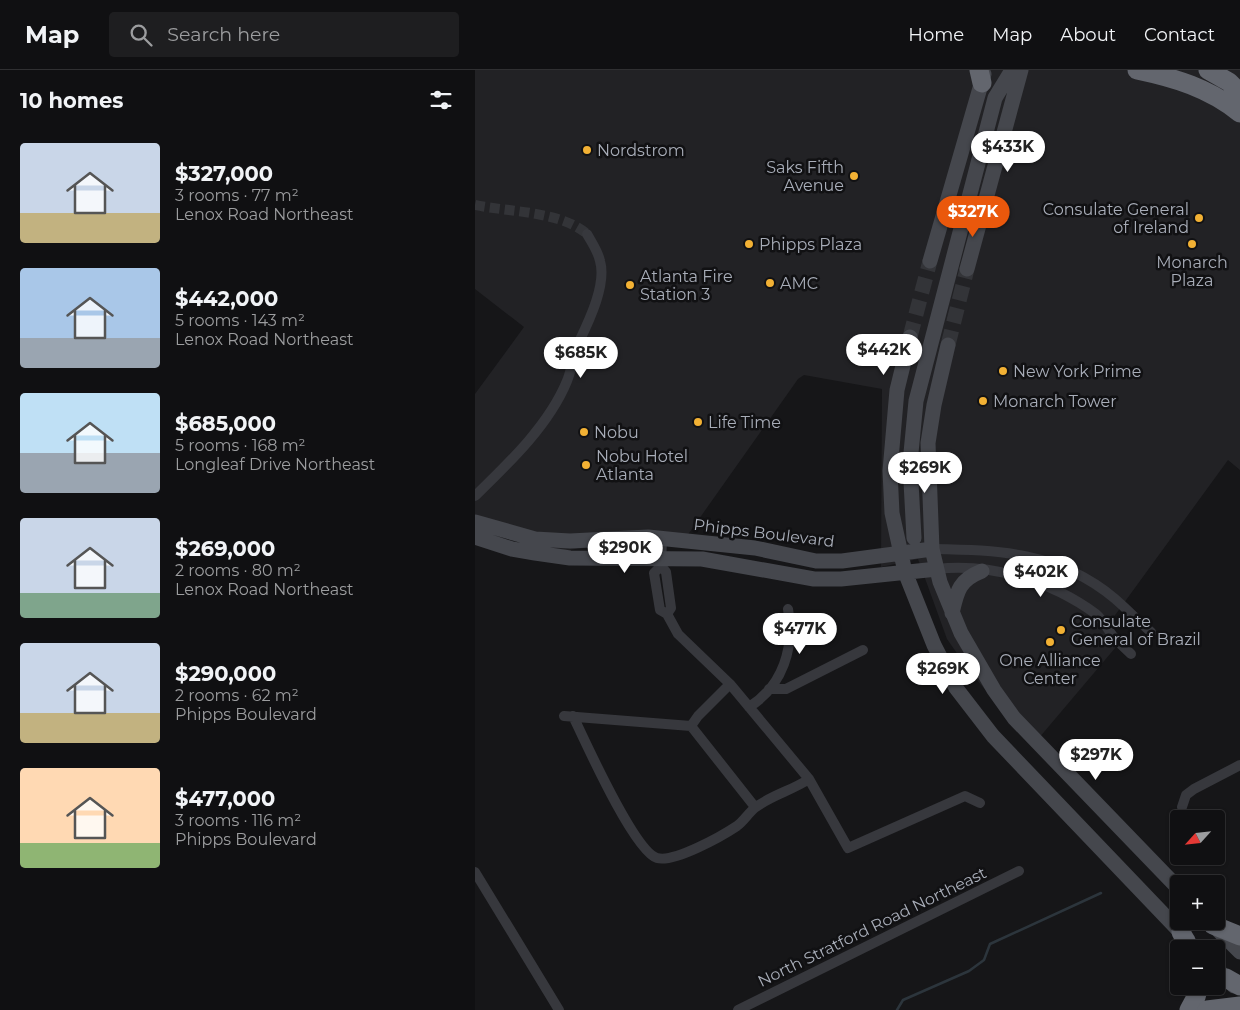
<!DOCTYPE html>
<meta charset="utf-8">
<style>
:root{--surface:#101012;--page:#1e1e20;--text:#f1f3f6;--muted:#9c9d9f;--line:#303032;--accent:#ea580c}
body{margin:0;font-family:Montserrat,sans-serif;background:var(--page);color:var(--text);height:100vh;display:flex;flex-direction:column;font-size:19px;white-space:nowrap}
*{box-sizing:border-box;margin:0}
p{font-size:16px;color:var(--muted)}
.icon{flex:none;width:28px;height:28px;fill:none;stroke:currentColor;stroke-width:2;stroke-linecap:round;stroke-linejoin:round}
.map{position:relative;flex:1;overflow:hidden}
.drawer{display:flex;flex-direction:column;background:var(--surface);width:475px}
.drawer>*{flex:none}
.needle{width:32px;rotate:243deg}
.tools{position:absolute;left:695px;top:740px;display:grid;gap:10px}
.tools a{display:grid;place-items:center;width:55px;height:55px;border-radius:5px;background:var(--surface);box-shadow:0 1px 4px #0004,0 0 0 1px var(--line);font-size:25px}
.price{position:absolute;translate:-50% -42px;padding:0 11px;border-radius:18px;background:#fff;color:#222;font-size:16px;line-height:32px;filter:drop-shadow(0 1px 2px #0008)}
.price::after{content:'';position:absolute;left:50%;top:30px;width:15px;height:11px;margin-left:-8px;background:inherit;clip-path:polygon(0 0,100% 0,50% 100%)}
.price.current{background:var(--accent);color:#fff}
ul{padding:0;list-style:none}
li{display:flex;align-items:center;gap:15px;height:125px;padding:0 20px}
li span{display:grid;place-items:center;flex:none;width:140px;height:100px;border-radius:5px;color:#555}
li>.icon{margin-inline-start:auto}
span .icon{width:60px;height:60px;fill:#fffc;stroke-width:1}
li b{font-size:21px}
h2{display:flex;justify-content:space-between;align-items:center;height:60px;padding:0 20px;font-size:21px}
header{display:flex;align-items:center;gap:30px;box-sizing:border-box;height:70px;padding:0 25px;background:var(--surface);border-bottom:1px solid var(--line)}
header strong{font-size:24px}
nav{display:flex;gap:28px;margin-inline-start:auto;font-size:18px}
.search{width:350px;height:45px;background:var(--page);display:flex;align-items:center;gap:12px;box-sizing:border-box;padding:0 18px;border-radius:5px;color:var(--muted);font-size:19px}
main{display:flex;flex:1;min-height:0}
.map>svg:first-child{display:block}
.built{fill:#222225}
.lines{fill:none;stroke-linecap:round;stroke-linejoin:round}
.stream{stroke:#2c353c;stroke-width:2.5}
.street-tunnel{stroke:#333438;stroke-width:10;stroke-dasharray:10 5;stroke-linecap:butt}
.secondary-tunnel{stroke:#333438;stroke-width:15;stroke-dasharray:15 8;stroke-linecap:butt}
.street{stroke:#37383d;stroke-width:10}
.secondary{stroke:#45474d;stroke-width:15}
.highway{stroke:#63666e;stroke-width:19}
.highway-bridge{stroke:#63666e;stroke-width:19}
.poi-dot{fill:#f2b134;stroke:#111113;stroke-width:2}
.labels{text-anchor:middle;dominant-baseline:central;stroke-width:5;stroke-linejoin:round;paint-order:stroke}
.poi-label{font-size:16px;fill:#a8adb8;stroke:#111113;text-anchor:start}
.street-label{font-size:16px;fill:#a8adb8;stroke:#111113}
</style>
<header>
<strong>Map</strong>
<div class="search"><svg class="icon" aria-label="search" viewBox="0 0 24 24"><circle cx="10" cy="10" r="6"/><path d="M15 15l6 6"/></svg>Search here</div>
<nav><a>Home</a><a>Map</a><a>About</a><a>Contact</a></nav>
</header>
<main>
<section class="drawer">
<h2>10 homes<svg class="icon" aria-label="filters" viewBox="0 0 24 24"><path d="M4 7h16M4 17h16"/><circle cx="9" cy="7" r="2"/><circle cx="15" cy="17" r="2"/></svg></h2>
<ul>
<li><span style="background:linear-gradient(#c9d6e8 70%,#c2b280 0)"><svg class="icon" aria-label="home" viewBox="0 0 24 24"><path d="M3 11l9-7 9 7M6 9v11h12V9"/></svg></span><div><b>$327,000</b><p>3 rooms · 77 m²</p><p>Lenox Road Northeast</p></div></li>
<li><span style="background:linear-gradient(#a9c7e8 70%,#9aa5b1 0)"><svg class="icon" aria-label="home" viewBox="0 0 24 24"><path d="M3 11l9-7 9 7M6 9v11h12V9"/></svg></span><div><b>$442,000</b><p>5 rooms · 143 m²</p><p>Lenox Road Northeast</p></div></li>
<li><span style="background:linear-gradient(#bfe0f5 60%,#9aa5b1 0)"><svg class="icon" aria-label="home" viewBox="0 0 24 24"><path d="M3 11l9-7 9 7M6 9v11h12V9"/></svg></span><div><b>$685,000</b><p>5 rooms · 168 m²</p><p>Longleaf Drive Northeast</p></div></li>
<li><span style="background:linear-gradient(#c9d6e8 75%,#7fa58c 0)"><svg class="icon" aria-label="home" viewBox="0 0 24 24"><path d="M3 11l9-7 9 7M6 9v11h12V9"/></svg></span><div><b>$269,000</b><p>2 rooms · 80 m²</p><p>Lenox Road Northeast</p></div></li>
<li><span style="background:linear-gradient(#c9d6e8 70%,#c2b280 0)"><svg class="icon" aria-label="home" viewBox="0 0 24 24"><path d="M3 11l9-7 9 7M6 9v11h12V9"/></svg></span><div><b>$290,000</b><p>2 rooms · 62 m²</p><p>Phipps Boulevard</p></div></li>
<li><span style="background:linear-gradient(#ffd9b3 75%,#8fb573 0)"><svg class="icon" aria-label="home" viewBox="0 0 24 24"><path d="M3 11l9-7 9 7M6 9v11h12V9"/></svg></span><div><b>$477,000</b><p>3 rooms · 116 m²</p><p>Phipps Boulevard</p></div></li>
</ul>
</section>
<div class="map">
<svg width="765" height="940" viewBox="0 0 765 940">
<rect width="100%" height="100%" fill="#161618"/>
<path class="built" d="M0 0H765V400L753 390 630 559 646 571 558 675 495 602 472 569 443 489 406 497 407 319 329 305 323 309 207 473 170 471 83 481 0 451V324L49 257 0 219Z"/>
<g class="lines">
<path class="stream" d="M422 940 428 930 494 901 509 890 515 874 626 823"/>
<path class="street-tunnel" d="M0 135C33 142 86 141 112 164"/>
<path class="secondary-tunnel" d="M435 267 455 191
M473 275 492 199"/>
<path class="street" d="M0 426C34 393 74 355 92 311 97 299 98 286 103 274 113 253 132 215 125 191 123 181 117 173 112 164
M187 468 186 496 191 502 196 538 192 544
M457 479C524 480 584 482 639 528 652 539 663 551 676 562
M186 496 179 503 185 540 192 544 203 564 255 614 334 709 373 778 490 726 505 733
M462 499C517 493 576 511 621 544 627 549 632 558 637 565 643 572 650 578 656 584
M294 619H311L388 580
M274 637C308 616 320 577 313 539
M89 646 216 656 280 737
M98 646C110 671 159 781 182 788 199 793 247 766 262 756 269 751 274 742 281 737 297 725 318 720 334 709
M216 656 223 646 255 614
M707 737 711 725 719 719 765 695
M0 802 84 940
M263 940 544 801"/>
<path class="secondary" d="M455 191 509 4
M492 199 546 0
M435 267 422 320 415 401 417 443 430 502 459 575 481 618 518 666 713 870
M473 275 459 335 453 373 457 479 465 512 486 563 519 620 539 648 704 819
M0 452 60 469 95 471 173 467 280 478 341 491H367L457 479
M0 467 37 479 60 483 95 488 227 489 339 509H366L462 499
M439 468 435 393 441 331 520 28 537 0
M477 543C482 521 484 510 507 501
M741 858 765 882
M741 898 759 916"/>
<path class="highway" d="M504 0 507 13
M662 0C700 8 734 18 765 43
M733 0 754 12 765 23
M738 855 765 866
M706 862 715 879
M751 908 765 916
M714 940 721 927 724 916"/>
<path class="highway-bridge" d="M732 940 765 936"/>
</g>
<g class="poi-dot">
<circle cx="112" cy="80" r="5"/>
<circle cx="379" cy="106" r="5"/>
<circle cx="724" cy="148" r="5"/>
<circle cx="274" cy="174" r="5"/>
<circle cx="717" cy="174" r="5"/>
<circle cx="295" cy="213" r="5"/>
<circle cx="155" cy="215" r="5"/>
<circle cx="528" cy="301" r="5"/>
<circle cx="508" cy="331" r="5"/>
<circle cx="223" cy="352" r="5"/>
<circle cx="109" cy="362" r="5"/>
<circle cx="111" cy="395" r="5"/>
<circle cx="586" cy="560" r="5"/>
<circle cx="575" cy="572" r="5"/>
</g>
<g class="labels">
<g class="poi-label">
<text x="122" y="80">Nordstrom</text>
<text x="369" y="97" text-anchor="end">Saks Fifth<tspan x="369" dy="18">Avenue</tspan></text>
<text x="714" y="139" text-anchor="end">Consulate General<tspan x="714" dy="18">of Ireland</tspan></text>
<text x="284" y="174">Phipps Plaza</text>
<text x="717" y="192" text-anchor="middle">Monarch<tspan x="717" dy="18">Plaza</tspan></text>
<text x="165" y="206">Atlanta Fire<tspan x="165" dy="18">Station 3</tspan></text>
<text x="305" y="213">AMC</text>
<text x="538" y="301">New York Prime</text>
<text x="518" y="331">Monarch Tower</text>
<text x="233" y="352">Life Time</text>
<text x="119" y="362">Nobu</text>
<text x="121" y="386">Nobu Hotel<tspan x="121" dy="18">Atlanta</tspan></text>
<text x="596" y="551">Consulate<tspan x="596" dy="18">General of Brazil</tspan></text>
<text x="575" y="590" text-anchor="middle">One Alliance<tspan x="575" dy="18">Center</tspan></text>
</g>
<g class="street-label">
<text transform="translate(289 463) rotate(7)">Phipps Boulevard</text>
<text transform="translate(397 857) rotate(-26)">North Stratford Road Northeast</text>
</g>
</g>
</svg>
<div class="tools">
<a><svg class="needle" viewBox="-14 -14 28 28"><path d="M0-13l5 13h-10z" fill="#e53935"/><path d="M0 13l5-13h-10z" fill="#9c9d9f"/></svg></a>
<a>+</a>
<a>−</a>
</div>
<b class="price" style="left:533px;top:103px">$433K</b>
<b class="price current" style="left:498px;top:168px">$327K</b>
<b class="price" style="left:409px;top:306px">$442K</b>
<b class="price" style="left:106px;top:309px">$685K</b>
<b class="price" style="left:450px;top:424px">$269K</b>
<b class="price" style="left:150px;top:504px">$290K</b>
<b class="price" style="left:566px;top:528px">$402K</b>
<b class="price" style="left:325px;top:585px">$477K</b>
<b class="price" style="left:468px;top:625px">$269K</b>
<b class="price" style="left:621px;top:711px">$297K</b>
</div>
</main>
